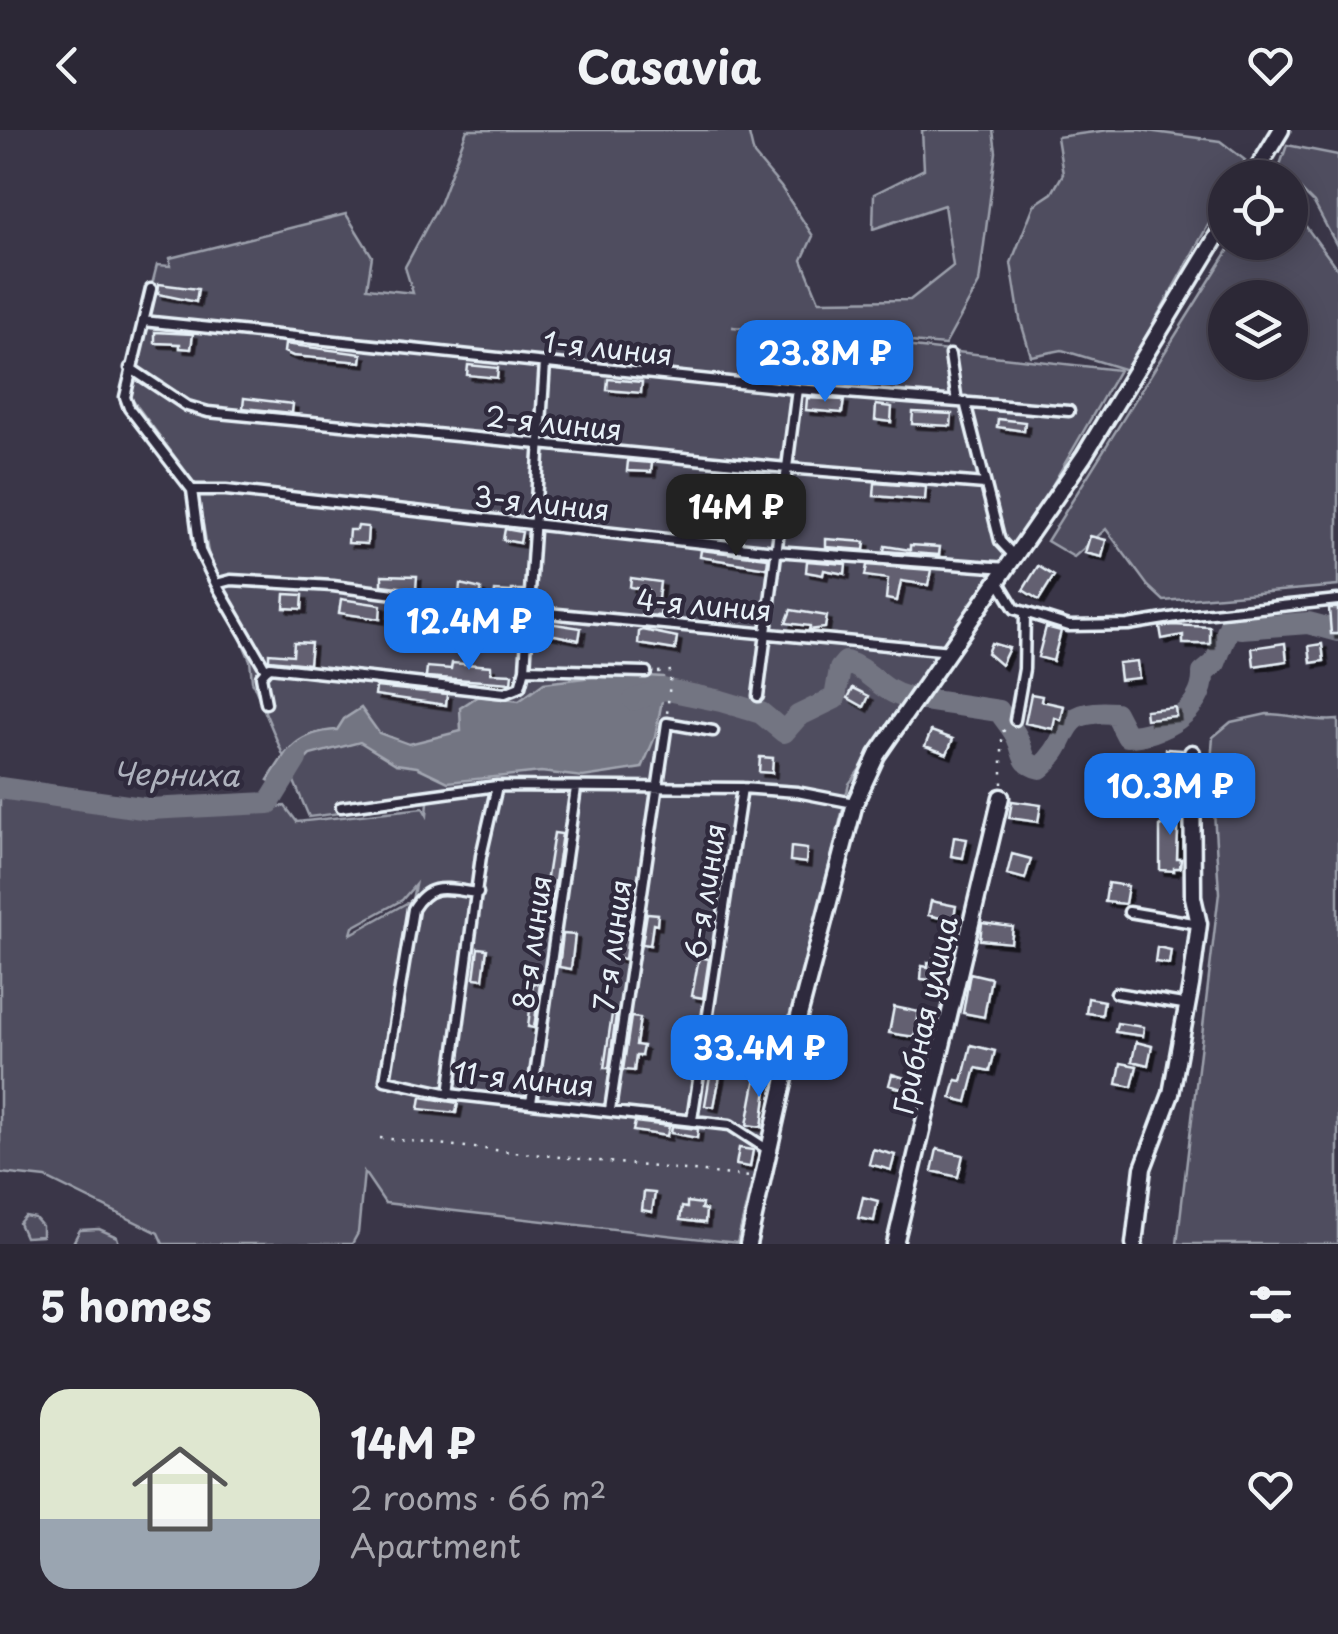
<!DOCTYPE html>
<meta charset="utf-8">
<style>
:root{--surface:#2c2836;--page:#34303e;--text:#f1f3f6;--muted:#a6a6ad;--line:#484451;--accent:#1a73e8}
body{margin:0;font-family:"Playpen Sans",sans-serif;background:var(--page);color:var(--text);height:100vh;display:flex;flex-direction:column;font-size:38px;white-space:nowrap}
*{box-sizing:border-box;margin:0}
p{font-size:32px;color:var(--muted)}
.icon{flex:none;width:55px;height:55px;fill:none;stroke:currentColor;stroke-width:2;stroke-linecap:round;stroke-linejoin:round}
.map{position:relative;height:1114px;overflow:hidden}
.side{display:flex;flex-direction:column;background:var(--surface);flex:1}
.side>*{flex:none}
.tools{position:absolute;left:1208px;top:30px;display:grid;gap:20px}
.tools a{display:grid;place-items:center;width:100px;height:100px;border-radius:50%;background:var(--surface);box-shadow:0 5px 25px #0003,0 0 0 2px var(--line);font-size:50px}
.price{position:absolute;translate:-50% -85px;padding:0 22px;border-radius:20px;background:var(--accent);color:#fff;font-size:32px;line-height:65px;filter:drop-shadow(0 2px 5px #0008)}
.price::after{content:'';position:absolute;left:50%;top:60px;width:30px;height:22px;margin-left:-15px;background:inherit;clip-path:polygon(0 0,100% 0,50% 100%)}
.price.active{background:#222;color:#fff}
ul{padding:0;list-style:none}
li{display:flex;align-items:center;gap:30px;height:250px;padding:0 40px}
li span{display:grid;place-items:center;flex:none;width:280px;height:200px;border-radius:30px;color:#555}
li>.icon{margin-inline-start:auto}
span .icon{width:120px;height:120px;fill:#fffc;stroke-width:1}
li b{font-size:42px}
h2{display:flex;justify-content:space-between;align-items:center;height:120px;padding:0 40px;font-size:42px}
header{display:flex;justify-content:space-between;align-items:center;height:130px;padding:0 40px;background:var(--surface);font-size:45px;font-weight:700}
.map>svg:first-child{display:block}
.green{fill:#504e5f;stroke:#9ca0ac;stroke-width:2.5;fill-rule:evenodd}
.water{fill:#737482;stroke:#a2a6b1;stroke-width:2.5}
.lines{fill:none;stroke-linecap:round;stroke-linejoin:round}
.river{stroke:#737482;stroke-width:22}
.building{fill:#636171;stroke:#e8f1f8;stroke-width:2.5;filter:url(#shadow)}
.lane-casing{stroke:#e8f1f8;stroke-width:15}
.street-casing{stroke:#e8f1f8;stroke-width:21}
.path{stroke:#e8f1f8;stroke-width:2.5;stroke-dasharray:2.5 8;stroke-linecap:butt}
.lane{stroke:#2f2a3d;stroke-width:8}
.street{stroke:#2f2a3d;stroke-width:14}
.labels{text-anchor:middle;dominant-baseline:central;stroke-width:9;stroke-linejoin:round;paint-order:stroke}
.street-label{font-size:28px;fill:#e8f1f8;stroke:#2f2a3d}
.water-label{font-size:30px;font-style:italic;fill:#aeb2bd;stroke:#2f2a3d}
</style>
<header><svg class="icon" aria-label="back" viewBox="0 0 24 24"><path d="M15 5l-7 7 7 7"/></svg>Casavia<svg class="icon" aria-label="heart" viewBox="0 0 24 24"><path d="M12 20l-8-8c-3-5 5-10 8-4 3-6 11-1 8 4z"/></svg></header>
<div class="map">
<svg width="1338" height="1114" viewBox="0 0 1338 1114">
<defs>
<filter id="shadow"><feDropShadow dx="4.5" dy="4.5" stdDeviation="0" flood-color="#0009"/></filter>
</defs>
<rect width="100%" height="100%" fill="#3a3648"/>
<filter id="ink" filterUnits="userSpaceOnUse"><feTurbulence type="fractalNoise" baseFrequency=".01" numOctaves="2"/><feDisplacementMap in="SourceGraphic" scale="20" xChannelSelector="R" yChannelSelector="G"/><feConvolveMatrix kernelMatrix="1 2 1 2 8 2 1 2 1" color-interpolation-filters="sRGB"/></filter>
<g filter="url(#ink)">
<path class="green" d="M467 0H748L754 25 781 57 813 106 802 130 819 171 910 170 953 136 944 75 873 99 874 64 924 39 922 0H993L996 22 979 153 945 215 732 197 1119 240 1002 442 849 654 737 1113 385 1073 364 1042 358 1103 352 1114H163L158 1103 46 1048 0 1043V666L168 687 285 676 297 692 423 678 427 685 428 672 309 687 252 551 250 530 211 439 196 355 125 260 157 135 170 136V128L346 84 372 126 367 158 413 163 405 137 440 72ZM415 755 412 770 351 804 353 797 402 770Z
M1109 0H1140L1220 11 1245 30 1235 47 1225 48V65L1127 240 1062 220 1031 226 1020 189 1011 133 1034 75 1052 63 1063 44 1057 7Z
M1287 15 1338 25V118L1314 73 1279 38Z
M1290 75 1338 140V456L1164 471 1148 456 1106 399 1074 427 1047 411 1233 113 1290 112ZM1225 168H1290V232H1225Z
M1267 584C1291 584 1313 593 1338 590V1114H1177L1219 763 1211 632 1213 607 1231 592Z
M25 1086 35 1088 42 1096V1106L25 1107 19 1093Z
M99 1099 117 1107 119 1114H78L74 1111 80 1100Z"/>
<path class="water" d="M617 544 663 547 665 555 655 607 642 638 583 647 541 642 448 652 417 637 396 634 360 612 310 625 279 656 268 650C288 618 298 602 337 600L344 589 361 578 379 603 409 614 461 601 460 578 478 566 519 571 544 553Z"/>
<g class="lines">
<path class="river" d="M634 570 663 559 721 571 761 583 784 602 798 586 835 568 840 539 846 532C869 539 882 562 906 567
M925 570 999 581C1005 590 1016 602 1019 612 1025 627 1022 633 1040 638 1076 608 1053 578 1115 583L1127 606C1159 606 1205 581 1203 543L1215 533 1231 492 1241 498 1308 493 1338 501
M0 658 149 679 269 673 296 629"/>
</g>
<path class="building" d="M159 154 198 159 196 172 158 164Z
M155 202 193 204 191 219 180 218V214L155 213Z
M285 214 362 224 361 232 293 226 284 222Z
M468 235 498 238 497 248 467 245Z
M608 249 642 252 641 263 607 260Z
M244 268 293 274 292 283 243 278Z
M807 268 844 270 842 283 806 280Z
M876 275 892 277 891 292 875 290Z
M913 282 952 284 951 296 912 294Z
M998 289 1025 292 1024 301 997 297Z
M564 302 596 304 595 312 563 309Z
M628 331 652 333 651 342 627 341Z
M754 342 777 347 776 360 750 357Z
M875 353 926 357 925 370 874 366Z
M358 396 368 397 367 414 348 413 349 400H357Z
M505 399 522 402 520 413 503 410Z
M1090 406 1106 410 1102 427 1085 423Z
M826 409 865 412 864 420 826 417Z
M910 415 940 417 939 425 884 421 885 416 910 420Z
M701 420 768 428 767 438 700 427Z
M807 431 846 434 845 444 824 440 823 445 806 442Z
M867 435 931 440 928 455 901 451 897 471 886 469 888 449 865 446Z
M1038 436 1054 446 1039 470 1023 460Z
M382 445 417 446 416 459 382 455Z
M631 448 660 452 657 477 661 478 660 486 645 485 648 460 630 457Z
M460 454 481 459V468L459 465Z
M512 460H523L522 472 494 469 495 461 512 462Z
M285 464 303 465 302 479 284 478Z
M341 469 381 475 380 489 339 483Z
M391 471 414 474 413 482 390 480Z
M1329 478H1338V504H1331Z
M456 480 511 487 509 498 454 491Z
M791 480 827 486 825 498 809 500 810 496 786 493Z
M536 491 581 498 579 510 535 501Z
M1173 495 1210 497V514H1183V505L1162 509 1160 497Z
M1046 497 1061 501 1053 531 1038 527Z
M643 500 677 507 675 520 638 514 639 502Z
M294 512 311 513 309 534 269 530V523L293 525Z
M991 513 1009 518 1001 535 987 523Z
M1285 513 1287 531 1254 536 1252 518Z
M1322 514 1324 531 1311 533 1309 516Z
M1137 531 1139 548 1120 550 1118 533Z
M452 533 491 536V543L512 544 511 553 426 547 427 537 451 539Z
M376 557 447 564 446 575 375 565Z
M853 558 869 566 864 577 848 568Z
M1031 564 1042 566 1041 571 1064 576 1061 590 1055 588 1053 599 1025 593Z
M1175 577 1176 586 1146 589 1145 580Z
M931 601 953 609 947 624 925 616Z
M1166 619 1181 620 1180 640H1166Z
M760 627 773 628 772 643 759 642Z
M1012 671 1041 675 1038 692 1009 688Z
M1166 671H1179L1177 729H1181L1180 738H1174V741L1160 740V695H1166Z
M554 703 562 704 549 792 543 791 547 766H544Z
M954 707 967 709 963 728 951 726Z
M791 717 807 719 806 733 790 731Z
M1012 724 1031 729 1025 749 1007 744Z
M1108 753 1128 756 1125 774 1105 772Z
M931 771 956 776 953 791 928 785Z
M620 783 631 784 625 829 616 828Z
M647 783 658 784 657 795 653 794 650 815 642 814Z
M982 793 1013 797 1011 813 980 810Z
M563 804 575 805 571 839 559 837Z
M1157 817 1171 820 1169 834 1155 832Z
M478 818 487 819 483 849 474 848Z
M934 826 946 827 943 851 921 849 922 836 928 837V832H933Z
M699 827 709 829 703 868 692 866Z
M970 843 991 848 984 887 963 883Z
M533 853 540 854 534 898 528 897Z
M1088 868 1104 871 1102 885 1086 883Z
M894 877 919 882 915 907 889 903Z
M612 884 616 885 609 938H604Z
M631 887 640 888 636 915 643 916 641 926H636L634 941 623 940Z
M1117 893 1144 897 1143 906 1115 902Z
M1136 912 1152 916 1148 935 1132 931Z
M971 915 995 921 990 941 976 938 967 972 951 968 956 950 962 951Z
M1121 933 1137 936 1132 957 1117 954Z
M712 934 722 935 714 977 705 975Z
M757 942 769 944 762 997 747 995Z
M892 944 915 951 911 962 889 955Z
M421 967 458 973 456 983 419 979Z
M635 992 669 996 667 1006 633 1001Z
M672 996 698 999 697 1008 671 1003Z
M739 1018 753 1020 750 1037 736 1035Z
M873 1019 895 1025 891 1040 869 1034Z
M937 1019 963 1025 958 1047 932 1041Z
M644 1062 655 1063 652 1082 642 1080Z
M863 1067 878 1071 874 1091 858 1088Z
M687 1072 702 1074 701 1079 706 1080 705 1093 680 1090 682 1077 687 1078Z"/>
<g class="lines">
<g class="lane-casing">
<path id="lane" d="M151 159 125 267 129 278 192 360 200 421 216 454 266 540 261 546 266 573
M143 191 797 259 1069 281
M950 225 957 272
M130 238 187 276 208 282 787 338 985 354
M965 272 1000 411 1015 427
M192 360H226L775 421 1007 438
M998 451 1015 479 1069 496 1128 495 1183 486 1338 470
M216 454 231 450 333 456 526 481 951 521
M525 539 545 233
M266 540 270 537 505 563 520 557 525 539 646 542
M758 566 797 259
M1015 590 1024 539 1025 483
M341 677 497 656 742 658 797 662 854 673
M478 763C449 760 430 750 413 779L385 950 449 964 730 995 770 1021
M1129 782 1199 794
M1116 863 1189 875
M449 964 481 726 497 656
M531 973 576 658
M610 980 667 593 713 601
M692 990 742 658"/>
</g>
<g class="street-casing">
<path id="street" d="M1252 48 1281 0
M748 1114 798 890 855 673 877 625 1084 326 1225 93
M895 1114 1001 667
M1134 1114 1143 1038 1171 964 1191 855 1199 794 1193 767 1192 623"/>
</g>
<path class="path" d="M658 542 671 541 667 584
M1002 654V603L1006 598
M380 1008 751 1047"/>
<use href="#lane" class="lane"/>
<use href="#street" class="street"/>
</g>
</g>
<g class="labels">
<g class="street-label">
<text transform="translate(608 217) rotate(6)">1-я линия</text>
<text transform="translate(554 292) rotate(6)">2-я линия</text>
<text transform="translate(542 372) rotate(6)">3-я линия</text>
<text transform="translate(704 474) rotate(5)">4-я линия</text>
<text transform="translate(704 761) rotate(-81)">6-я линия</text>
<text transform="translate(531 812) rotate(-82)">8-я линия</text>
<text transform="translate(611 815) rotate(-82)">7-я линия</text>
<text transform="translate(924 885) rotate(-77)">Грибная улица</text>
<text transform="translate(524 948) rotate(6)">11-я линия</text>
</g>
<g class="water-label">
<text transform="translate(176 643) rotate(1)">Черниха</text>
</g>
</g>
</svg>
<div class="tools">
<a><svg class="icon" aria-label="locate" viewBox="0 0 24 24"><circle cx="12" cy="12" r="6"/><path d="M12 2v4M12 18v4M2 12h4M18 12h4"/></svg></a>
<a><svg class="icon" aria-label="layers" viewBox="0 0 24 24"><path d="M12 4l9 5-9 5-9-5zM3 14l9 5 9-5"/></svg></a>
</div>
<b class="price" style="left:825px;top:275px">23.8M ₽</b>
<b class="price active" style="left:736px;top:429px">14M ₽</b>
<b class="price" style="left:469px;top:543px">12.4M ₽</b>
<b class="price" style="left:1170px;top:708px">10.3M ₽</b>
<b class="price" style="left:759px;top:970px">33.4M ₽</b>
</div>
<section class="side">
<h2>5 homes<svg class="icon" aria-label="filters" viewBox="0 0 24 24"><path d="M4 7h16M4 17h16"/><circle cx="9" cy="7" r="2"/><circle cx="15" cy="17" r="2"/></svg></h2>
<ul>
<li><span style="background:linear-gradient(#dfe7d0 65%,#9aa5b1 0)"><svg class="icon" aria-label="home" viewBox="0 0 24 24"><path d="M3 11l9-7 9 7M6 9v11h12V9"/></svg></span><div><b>14M ₽</b><p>2 rooms · 66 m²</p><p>Apartment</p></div><svg class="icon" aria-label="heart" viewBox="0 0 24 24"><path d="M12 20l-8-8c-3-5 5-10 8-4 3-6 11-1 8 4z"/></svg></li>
</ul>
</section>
